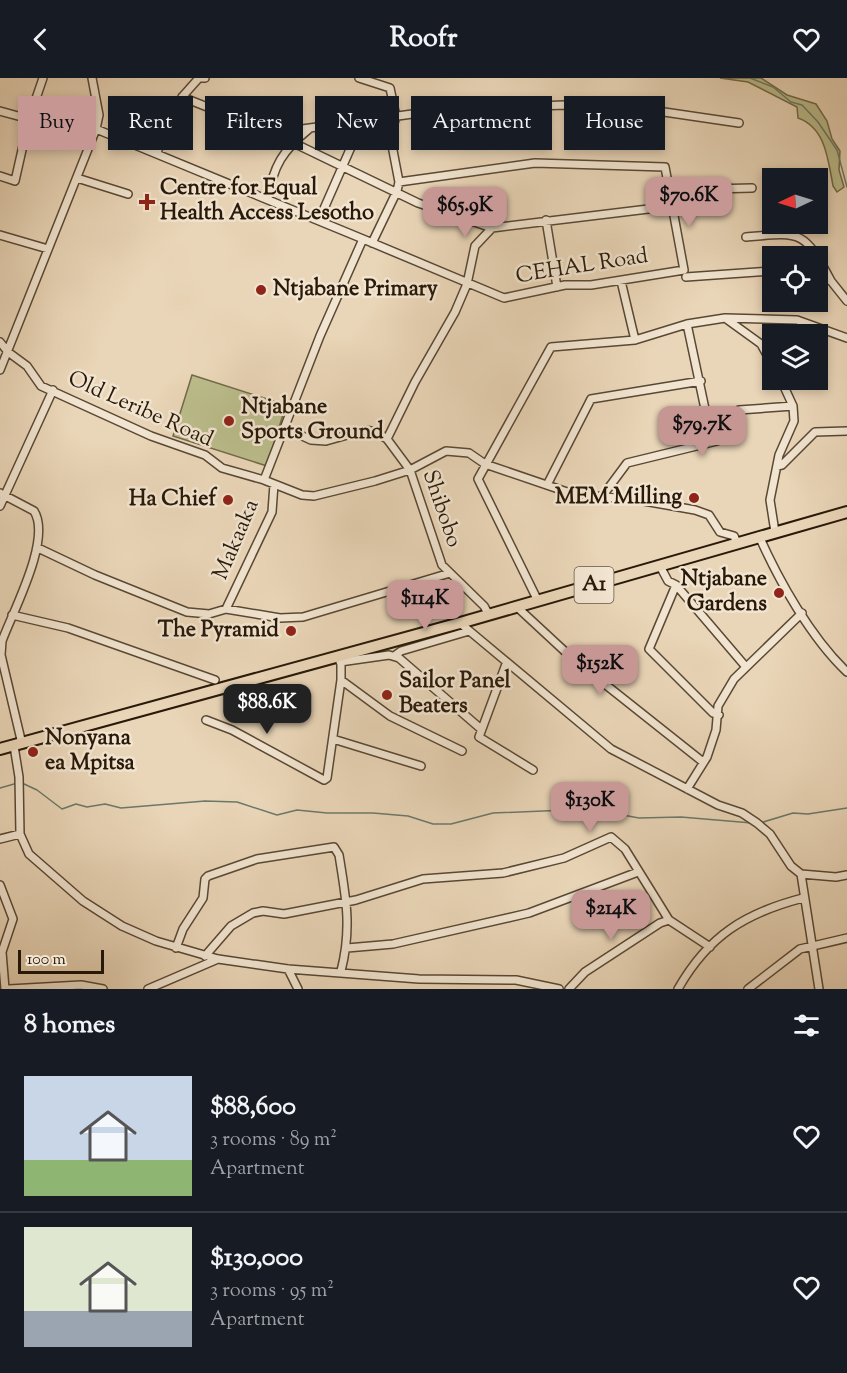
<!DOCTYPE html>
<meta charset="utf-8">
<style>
:root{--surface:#171b24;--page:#20242c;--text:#f1f3f6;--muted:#9ea1a6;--line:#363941;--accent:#c59692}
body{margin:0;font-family:"Sorts Mill Goudy",serif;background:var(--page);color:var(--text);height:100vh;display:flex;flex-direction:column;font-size:22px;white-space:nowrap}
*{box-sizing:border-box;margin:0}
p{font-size:20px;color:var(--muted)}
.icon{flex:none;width:33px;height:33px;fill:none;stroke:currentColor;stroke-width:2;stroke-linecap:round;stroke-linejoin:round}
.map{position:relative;height:911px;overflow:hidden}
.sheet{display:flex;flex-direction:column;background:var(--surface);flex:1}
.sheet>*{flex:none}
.hud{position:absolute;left:18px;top:18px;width:812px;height:54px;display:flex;gap:12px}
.needle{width:39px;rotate:266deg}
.buttons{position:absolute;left:762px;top:90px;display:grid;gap:12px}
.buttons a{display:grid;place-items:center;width:66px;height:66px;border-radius:0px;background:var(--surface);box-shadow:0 3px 9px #0003;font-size:30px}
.scale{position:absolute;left:18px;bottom:15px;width:86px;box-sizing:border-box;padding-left:6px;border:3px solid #291909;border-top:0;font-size:16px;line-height:21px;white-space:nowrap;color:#291909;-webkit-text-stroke:4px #f1e4d0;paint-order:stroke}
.price{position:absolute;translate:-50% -51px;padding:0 14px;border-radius:12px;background:var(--accent);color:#111;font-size:20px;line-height:39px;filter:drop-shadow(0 2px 3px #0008)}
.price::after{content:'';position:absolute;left:50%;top:36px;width:18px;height:14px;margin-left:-9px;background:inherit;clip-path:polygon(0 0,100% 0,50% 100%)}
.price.selected{background:#222;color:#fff}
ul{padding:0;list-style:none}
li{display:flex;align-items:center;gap:18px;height:150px;padding:0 24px}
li+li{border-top:2px solid var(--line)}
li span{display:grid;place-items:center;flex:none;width:168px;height:120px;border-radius:0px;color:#555}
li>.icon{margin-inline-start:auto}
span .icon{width:72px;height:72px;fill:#fffc;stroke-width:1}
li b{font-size:26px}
h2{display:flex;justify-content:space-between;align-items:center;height:72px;padding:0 24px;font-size:26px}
.chip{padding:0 21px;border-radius:0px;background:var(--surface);box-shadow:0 3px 9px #0003;font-size:21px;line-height:54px}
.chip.selected{background:var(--accent);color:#111}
header{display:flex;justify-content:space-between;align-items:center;height:78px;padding:0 24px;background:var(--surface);font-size:27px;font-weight:700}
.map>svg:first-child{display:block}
.green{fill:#bbbc8b;stroke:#726a4a;stroke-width:1.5}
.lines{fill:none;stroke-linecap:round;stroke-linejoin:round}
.stream{stroke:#6b796b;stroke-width:1.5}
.minor-casing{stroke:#594834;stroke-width:10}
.primary-casing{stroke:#291909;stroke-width:14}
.minor{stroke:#f1e4d0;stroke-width:7}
.primary{stroke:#e9d5b7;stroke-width:10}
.poi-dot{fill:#8f2418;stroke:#f1e4d0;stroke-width:2}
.labels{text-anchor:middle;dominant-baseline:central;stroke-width:5;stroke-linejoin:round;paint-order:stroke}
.shield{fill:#f1e4d0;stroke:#655645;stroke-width:1.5}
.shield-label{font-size:21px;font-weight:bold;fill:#291909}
.poi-label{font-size:22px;font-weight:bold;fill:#291909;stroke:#f1e4d0;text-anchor:start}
.street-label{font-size:22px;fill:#291909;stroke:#f1e4d0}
</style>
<header><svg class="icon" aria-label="back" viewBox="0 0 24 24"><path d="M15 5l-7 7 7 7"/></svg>Roofr<svg class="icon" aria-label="heart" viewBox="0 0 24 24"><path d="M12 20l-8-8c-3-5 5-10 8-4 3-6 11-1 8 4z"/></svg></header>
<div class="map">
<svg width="847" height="911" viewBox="0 0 847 911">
<rect width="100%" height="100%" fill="#e9d5b7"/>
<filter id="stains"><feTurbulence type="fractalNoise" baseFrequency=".00333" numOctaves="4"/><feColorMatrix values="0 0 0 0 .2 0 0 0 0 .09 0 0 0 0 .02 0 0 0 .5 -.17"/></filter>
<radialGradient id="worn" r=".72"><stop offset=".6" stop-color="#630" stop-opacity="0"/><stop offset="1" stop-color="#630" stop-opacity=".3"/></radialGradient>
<path class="green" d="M720 0H761L787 17 816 26 827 43 832 61 840 73 839 92 844 109 837 114 833 108C828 82 826 50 798 40L797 29 748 4Z
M192 297 286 327 267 388 173 358Z"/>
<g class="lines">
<path class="stream" d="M750 0 773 9 791 24 802 27 818 44 837 72 847 109
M22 705 37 712 62 731 76 726 87 729 105 726 121 730 205 723 237 724 277 737 297 732 327 735H373L408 738 433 746H451L493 735 590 731 639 740 681 739 752 745
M0 710 14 706
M760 745 793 735 808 736 847 730"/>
<g class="minor-casing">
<path id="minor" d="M92 0 99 37 96 51
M359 0 390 10 396 39 390 57 399 104
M182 19 199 0H205
M0 33 29 41
M273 55 418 125 492 150
M157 74 182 19 273 55 449 31 565 27 637 30 739 45
M0 98 15 103 29 41 43 0
M77 100 128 116
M670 112 752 110
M268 121C273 88 283 72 309 51
M319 142 362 44
M546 142 557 209
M0 157 48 171
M746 159C802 154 804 152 831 203
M686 199 772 193
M818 199 831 203 847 223
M621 203 635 262
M725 240 797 242 847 260
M687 246 712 364
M0 264 8 274 27 288 41 308 151 358 205 377 222 390 264 402 302 417 314 418 375 403 410 392 446 373 469 375 485 386 573 416 638 422 695 432 709 437 720 454 734 458 737 465
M0 292 96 51 363 161
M285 350 311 362 326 363 365 352 376 354 387 361 410 392 442 487 484 528 489 537
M387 361 415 304 455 234 467 206 475 168 492 150 673 128
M777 388 782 387 815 354 847 353
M264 402 320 258 363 161 504 220 565 207H591L684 192 665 89 535 85 399 104 397 113 372 165
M547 407 591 321 701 303
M0 415 34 433C52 461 13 533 2 563L1 577 22 666
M601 420 627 385 717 363 739 332 793 328
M0 428 53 312
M775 454 770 422 779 377 794 343 793 328 781 302
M759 458C779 503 811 560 847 594
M38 470 95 497 187 534 209 536 226 531 280 540 303 539 450 495
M660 488 668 503 676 507 746 589
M676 507 649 571 713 635 719 637
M538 523 478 401 551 269 635 262 687 246 725 240 761 266 772 286
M517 529 572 580 703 684
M226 531 272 434 274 406
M12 537 68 550 215 602
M460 545 611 671 718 727 742 735 757 745 770 756 791 788 801 796 819 911
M394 578 401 573 469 553
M340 584 389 577 399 580 481 651
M506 586 479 659 533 692
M341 602 390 638 462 673
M206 642 232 652 324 702 327 700 341 602V578
M333 661 421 688
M14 668 19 699 20 756 29 776 83 823 122 848 156 863 218 881 288 891 419 901 516 902 559 911
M687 711 707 679 716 652 718 628 734 601 802 535
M0 761 20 756
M801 796 836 799 847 797
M0 807 13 841 2 874 5 911
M176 870 183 851 203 820 205 801 208 798 257 781 334 769 339 777C346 820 352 850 341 893
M347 870 393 866 529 835 638 794
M205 878 231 848 253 835 263 833 284 836 356 822 423 801 503 795 564 780 611 759 625 771 669 842 710 869
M288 891 298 911
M9 911 81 907 103 911
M148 911 218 881
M569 911 585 894 660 845 669 842
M678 911C708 858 745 835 803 820
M748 911 800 871 847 860"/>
</g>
<g class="primary-casing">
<path id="primary" d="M0 671 460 545 847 434"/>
</g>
<use href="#minor" class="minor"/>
<use href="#primary" class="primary"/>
</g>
<g class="poi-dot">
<path d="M144 115h6v6h6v6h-6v6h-6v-6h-6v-6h6z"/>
<circle cx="261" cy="212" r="6"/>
<circle cx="229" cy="343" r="6"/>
<circle cx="694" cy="420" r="6"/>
<circle cx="228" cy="422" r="6"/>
<circle cx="779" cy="515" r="6"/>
<circle cx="291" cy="553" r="6"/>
<circle cx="387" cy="617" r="6"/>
<circle cx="33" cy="674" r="6"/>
</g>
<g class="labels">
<rect class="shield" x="574.5" y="489" width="39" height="36" rx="4.5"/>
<g class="shield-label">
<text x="594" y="507">A1</text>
</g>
<g class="poi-label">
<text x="160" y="111">Centre for Equal<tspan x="160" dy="25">Health Access Lesotho</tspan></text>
<text x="273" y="212">Ntjabane Primary</text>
<text x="241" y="330">Ntjabane<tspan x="241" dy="25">Sports Ground</tspan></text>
<text x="682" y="420" text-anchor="end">MEM Milling</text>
<text x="216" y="422" text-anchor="end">Ha Chief</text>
<text x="767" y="502" text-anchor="end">Ntjabane<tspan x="767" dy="25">Gardens</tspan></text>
<text x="279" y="553" text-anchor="end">The Pyramid</text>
<text x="399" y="604">Sailor Panel<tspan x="399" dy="25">Beaters</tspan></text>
<text x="45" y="661">Nonyana<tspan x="45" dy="25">ea Mpitsa</tspan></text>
</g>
<g class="street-label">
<text transform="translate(582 189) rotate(-9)">CEHAL Road</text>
<text transform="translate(140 332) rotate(24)">Old Leribe Road</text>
<text transform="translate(441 431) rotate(71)">Shibobo</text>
<text transform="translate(237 462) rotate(-67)">Makaaka</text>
</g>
</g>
<rect width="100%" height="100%" filter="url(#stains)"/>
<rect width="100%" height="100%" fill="url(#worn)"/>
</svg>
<div class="buttons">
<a><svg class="needle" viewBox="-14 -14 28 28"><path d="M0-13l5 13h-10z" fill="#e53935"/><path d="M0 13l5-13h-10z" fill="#9ea1a6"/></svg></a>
<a><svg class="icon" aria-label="locate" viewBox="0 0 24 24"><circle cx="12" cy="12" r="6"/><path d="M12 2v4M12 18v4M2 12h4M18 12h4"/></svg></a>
<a><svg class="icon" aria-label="layers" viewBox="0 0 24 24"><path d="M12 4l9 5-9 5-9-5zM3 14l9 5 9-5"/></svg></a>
</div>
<div class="scale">100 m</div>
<b class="price" style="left:689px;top:150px">$70.6K</b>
<b class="price" style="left:465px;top:160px">$65.9K</b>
<b class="price" style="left:702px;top:379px">$79.7K</b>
<b class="price" style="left:425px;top:553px">$114K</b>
<b class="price" style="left:600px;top:618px">$152K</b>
<b class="price selected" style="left:267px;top:657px">$88.6K</b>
<b class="price" style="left:590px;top:755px">$130K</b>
<b class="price" style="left:611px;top:863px">$214K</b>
<div class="hud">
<a class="chip selected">Buy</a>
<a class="chip">Rent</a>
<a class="chip">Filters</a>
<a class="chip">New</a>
<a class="chip">Apartment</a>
<a class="chip">House</a>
</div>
</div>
<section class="sheet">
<h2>8 homes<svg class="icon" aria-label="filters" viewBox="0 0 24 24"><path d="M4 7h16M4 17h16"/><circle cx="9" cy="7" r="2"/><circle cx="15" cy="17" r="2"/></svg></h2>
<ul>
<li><span style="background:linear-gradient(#c9d6e8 70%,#8fb573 0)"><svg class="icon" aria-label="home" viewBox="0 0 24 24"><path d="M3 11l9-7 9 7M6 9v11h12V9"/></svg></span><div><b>$88,600</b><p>3 rooms · 89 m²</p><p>Apartment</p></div><svg class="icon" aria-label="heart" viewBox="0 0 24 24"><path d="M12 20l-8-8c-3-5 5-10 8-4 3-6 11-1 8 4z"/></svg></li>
<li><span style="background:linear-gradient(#dfe7d0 70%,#9aa5b1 0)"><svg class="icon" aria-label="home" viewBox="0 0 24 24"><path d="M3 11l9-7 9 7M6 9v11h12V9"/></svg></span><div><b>$130,000</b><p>3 rooms · 95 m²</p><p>Apartment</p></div><svg class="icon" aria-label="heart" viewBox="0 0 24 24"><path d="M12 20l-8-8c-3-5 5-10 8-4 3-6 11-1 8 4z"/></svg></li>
</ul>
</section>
